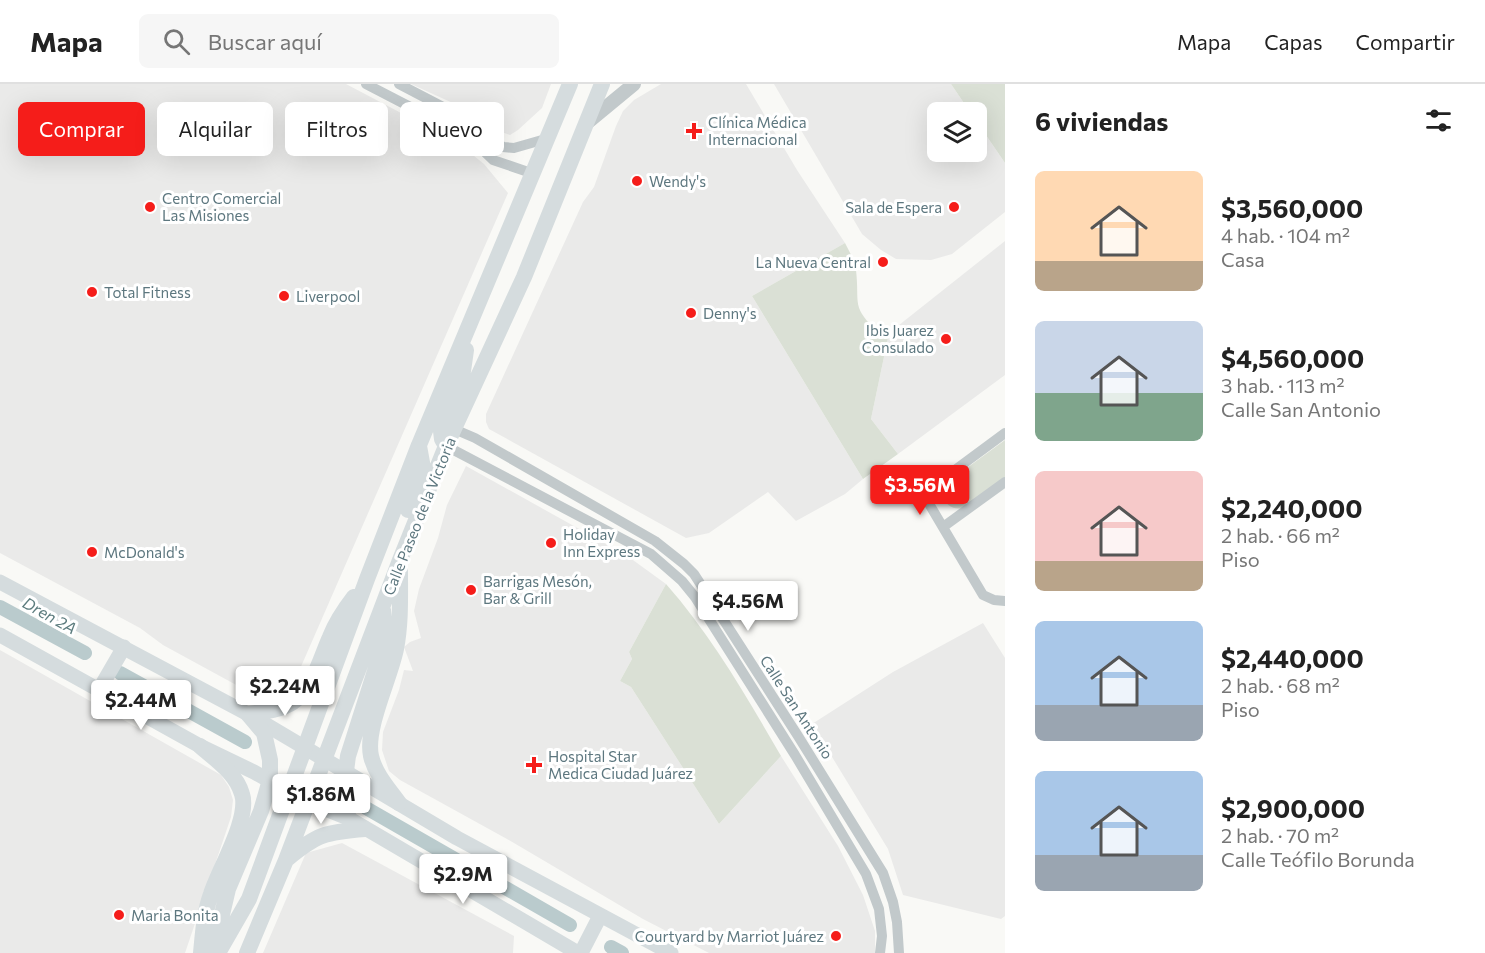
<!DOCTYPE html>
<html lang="es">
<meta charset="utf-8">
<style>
:root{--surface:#fff;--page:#f6f6f6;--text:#222;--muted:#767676;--line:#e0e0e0;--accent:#f51d1a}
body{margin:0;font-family:Commissioner,sans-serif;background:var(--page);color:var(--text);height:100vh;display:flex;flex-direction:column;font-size:22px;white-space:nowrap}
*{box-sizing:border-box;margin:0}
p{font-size:20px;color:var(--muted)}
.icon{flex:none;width:33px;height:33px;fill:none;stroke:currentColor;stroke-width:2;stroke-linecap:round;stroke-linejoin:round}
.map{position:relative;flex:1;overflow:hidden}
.drawer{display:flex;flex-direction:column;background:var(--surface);width:480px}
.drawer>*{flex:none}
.hud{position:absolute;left:18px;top:18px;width:570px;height:54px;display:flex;gap:12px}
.tools{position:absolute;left:927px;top:18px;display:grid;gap:12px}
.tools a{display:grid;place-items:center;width:60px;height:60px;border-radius:9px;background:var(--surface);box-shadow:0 6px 24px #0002;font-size:30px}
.price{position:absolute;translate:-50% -51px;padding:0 14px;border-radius:6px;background:#fff;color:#222;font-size:20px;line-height:39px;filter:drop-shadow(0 2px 3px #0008)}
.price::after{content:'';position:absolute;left:50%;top:36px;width:18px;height:14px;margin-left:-9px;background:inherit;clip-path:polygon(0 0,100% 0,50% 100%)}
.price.on{background:var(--accent);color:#fff}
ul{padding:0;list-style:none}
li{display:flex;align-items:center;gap:18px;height:150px;padding:0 30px}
li span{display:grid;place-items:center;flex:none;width:168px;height:120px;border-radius:9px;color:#555}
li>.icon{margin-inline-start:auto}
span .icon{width:72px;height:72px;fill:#fffc;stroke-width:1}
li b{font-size:26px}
h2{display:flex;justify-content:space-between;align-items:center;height:72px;padding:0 30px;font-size:26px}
.tag{padding:0 21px;border-radius:9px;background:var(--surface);box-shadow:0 6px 24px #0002;font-size:21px;line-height:54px}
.tag.on{background:var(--accent);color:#fff}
header{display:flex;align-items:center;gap:36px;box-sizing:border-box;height:84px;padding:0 30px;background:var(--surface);border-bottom:2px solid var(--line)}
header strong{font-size:28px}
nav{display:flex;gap:33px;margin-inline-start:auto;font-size:21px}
.search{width:420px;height:54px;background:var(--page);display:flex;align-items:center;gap:15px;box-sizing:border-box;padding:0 21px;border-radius:9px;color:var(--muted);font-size:22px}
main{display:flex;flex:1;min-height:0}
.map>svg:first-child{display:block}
.built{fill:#eaeae9}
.green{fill:#dae0d5}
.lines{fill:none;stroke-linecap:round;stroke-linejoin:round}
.canal{stroke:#bacbcd;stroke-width:14}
.minor{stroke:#c2c9cb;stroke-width:10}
.tertiary{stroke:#c2c9cb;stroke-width:14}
.secondary{stroke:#d5dcde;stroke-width:15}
.primary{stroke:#d5dcde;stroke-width:16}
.poi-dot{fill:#f51d1a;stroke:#fff;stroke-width:2}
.labels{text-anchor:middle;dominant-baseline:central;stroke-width:6;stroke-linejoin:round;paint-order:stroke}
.poi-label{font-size:15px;fill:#5d777f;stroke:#fff;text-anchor:start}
.street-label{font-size:15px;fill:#5d777f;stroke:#fff}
.water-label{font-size:16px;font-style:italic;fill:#5c7c7e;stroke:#fff}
</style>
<header>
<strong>Mapa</strong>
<div class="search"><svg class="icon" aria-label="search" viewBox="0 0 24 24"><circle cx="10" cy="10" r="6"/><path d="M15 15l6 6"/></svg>Buscar aquí</div>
<nav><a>Mapa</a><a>Capas</a><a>Compartir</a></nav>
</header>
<main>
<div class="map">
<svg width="1005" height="869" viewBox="0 0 1005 869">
<rect width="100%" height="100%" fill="#f9f9f6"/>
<path class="built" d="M0 0H346L458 59 484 80 508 109 296 594 287 604 276 609 262 611 251 609 163 561 140 544 0 469Z
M411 0H551L542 24 518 46 510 51 499 47 477 30Z
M661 0H746L797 86 845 159 752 212 863 395 845 410 796 437 768 408 709 449 686 454 489 345 486 338V330L583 118 594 103 616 42 623 27 634 16Z
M774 0H951L970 28H938V68H976L977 38 1005 79V128L952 170 931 176 896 175 881 166 862 150Z
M1005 157V291L898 370 871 335 889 249Z
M466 382 626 471 666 500 629 568 632 575 620 597 631 603 719 740 781 672 838 762 863 811 875 847V869H709L643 835 507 755 400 696 389 687 382 666 383 648 399 606 404 586 413 587 404 563 410 558 421 554 414 527 419 505 438 454 447 421Z
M983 539 1005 574V832L1001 835 903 811 888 765 812 640 893 588Z
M0 566 221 691 229 703 233 716 231 733 185 869H0Z
M342 759 514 852 513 869H263L306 769Z"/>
<path class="green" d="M951 0H1005V79L977 38 976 28H970Z
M845 159C849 167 855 177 856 186 860 221 850 222 880 250L889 249 871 335 898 370 863 395 752 212Z
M1005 356V393L963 424C953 426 947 422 943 413L944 406 949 397Z
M666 500C712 552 746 612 781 672L719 740 631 603 620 597 632 575 629 568Z"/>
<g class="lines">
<path class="canal" d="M0 523 85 569
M120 589 245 658
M366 724 570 841
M611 863 622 869"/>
<path class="minor" d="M366 0 420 28 455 43 467 51 493 76 534 90
M399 0 466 35 503 63 514 64 549 54
M454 345 475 354 655 457 684 480 694 490 798 652 883 789 893 818 897 838 899 869
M1005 349 932 403 930 407 928 418 983 511 994 516 1005 517
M446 362 651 470 682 497 695 513 795 671 866 790 879 825 882 852 880 869
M943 443 1005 398"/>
<path class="tertiary" d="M588 38 634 0"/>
<path class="secondary" d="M0 498 248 630 457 754 671 869
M0 551 200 662 254 688 308 718 348 734 578 869
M99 606 124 563
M581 869 600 832"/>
<path class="primary" d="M446 362 442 355 441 347 462 294 466 266
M408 426 423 384 419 362
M248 630C263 628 281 626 293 618 314 603 320 575 330 553 336 538 344 526 354 513
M200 662C216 676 236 689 242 710 250 734 219 785 211 810 204 829 203 849 201 869
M399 719C389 705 375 690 371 672 365 644 390 595 396 565 401 539 400 513 400 487
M348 734 346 687 348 672 383 562 385 547 383 526
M287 775C317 750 326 748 365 745
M213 869 228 805 261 727 270 696V676L264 649 248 630
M218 869 249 815 367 495 419 361 570 0
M247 869 286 776 400 476 446 362 524 193 602 0"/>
</g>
<g class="poi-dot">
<path d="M691 38h6v6h6v6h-6v6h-6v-6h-6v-6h6z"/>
<circle cx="637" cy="97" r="6"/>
<circle cx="150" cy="123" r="6"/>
<circle cx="954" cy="123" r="6"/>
<circle cx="883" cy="178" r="6"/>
<circle cx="92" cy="208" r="6"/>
<circle cx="284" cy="212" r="6"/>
<circle cx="691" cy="229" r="6"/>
<circle cx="946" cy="255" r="6"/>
<circle cx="551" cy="459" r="6"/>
<circle cx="92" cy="468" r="6"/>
<circle cx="471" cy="506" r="6"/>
<path d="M531 672h6v6h6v6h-6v6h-6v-6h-6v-6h6z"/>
<circle cx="119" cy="831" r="6"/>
<circle cx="836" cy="852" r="6"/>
</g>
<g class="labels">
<g class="poi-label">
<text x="708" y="38">Clínica Médica<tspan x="708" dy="17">Internacional</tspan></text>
<text x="649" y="97">Wendy's</text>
<text x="162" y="114">Centro Comercial<tspan x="162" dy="17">Las Misiones</tspan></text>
<text x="942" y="123" text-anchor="end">Sala de Espera</text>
<text x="871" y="178" text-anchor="end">La Nueva Central</text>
<text x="104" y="208">Total Fitness</text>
<text x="296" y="212">Liverpool</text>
<text x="703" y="229">Denny's</text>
<text x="934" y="246" text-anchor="end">Ibis Juarez<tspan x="934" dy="17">Consulado</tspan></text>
<text x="563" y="450">Holiday<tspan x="563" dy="17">Inn Express</tspan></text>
<text x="104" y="468">McDonald's</text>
<text x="483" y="497">Barrigas Mesón,<tspan x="483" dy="17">Bar &amp; Grill</tspan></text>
<text x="548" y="672">Hospital Star<tspan x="548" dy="17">Medica Ciudad Juárez</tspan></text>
<text x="131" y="831">Maria Bonita</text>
<text x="824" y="852" text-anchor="end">Courtyard by Marriot Juárez</text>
</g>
<g class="street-label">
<text transform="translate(419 432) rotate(-68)">Calle Paseo de la Victoria</text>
<text transform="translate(797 623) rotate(57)">Calle San Antonio</text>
</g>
<g class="water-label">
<text transform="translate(50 531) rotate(29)">Dren 2A</text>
</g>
</g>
</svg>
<div class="tools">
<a><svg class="icon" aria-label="layers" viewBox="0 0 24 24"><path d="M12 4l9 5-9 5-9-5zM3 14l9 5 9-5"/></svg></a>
</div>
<b class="price on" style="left:920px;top:432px">$3.56M</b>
<b class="price" style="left:748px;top:548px">$4.56M</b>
<b class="price" style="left:285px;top:633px">$2.24M</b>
<b class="price" style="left:141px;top:647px">$2.44M</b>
<b class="price" style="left:321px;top:741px">$1.86M</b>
<b class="price" style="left:463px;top:821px">$2.9M</b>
<div class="hud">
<a class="tag on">Comprar</a>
<a class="tag">Alquilar</a>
<a class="tag">Filtros</a>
<a class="tag">Nuevo</a>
</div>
</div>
<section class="drawer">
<h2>6 viviendas<svg class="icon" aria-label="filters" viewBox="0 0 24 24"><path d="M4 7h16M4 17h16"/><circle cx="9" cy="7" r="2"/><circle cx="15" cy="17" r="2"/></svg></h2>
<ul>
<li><span style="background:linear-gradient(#ffd9b3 75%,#b9a48a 0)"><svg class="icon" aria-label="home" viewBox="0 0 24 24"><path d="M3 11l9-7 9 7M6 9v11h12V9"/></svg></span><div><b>$3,560,000</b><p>4 hab. · 104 m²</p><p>Casa</p></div></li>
<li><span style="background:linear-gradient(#c9d6e8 60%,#7fa58c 0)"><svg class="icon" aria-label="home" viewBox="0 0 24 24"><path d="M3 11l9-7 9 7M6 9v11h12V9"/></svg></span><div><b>$4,560,000</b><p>3 hab. · 113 m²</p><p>Calle San Antonio</p></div></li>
<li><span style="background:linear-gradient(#f6c9c9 75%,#b9a48a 0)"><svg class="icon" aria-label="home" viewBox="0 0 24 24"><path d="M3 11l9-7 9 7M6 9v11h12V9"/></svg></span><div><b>$2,240,000</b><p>2 hab. · 66 m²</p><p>Piso</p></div></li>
<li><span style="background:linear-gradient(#a9c7e8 70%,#9aa5b1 0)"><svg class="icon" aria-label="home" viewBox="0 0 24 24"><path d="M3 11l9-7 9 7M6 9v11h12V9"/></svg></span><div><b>$2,440,000</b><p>2 hab. · 68 m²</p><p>Piso</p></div></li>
<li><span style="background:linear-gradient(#a9c7e8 70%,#9aa5b1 0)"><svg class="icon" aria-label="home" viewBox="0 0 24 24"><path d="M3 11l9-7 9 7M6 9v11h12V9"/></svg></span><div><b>$2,900,000</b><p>2 hab. · 70 m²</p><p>Calle Teófilo Borunda</p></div></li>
</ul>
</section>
</main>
